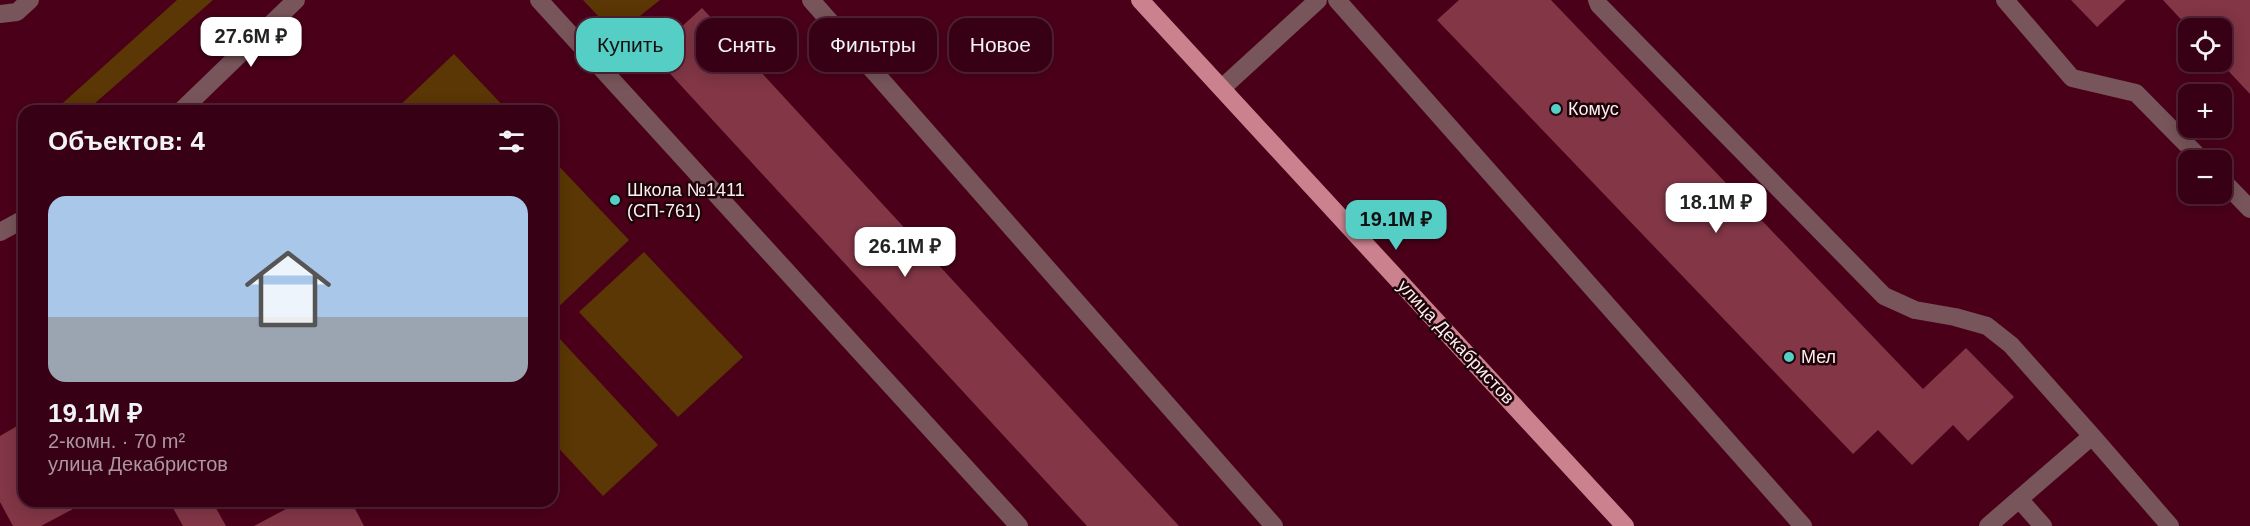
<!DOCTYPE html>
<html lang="ru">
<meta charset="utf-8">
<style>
:root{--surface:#380014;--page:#3f0a1d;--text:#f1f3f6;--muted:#ab97a0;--line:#522234;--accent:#55cec5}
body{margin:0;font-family:Helvetica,sans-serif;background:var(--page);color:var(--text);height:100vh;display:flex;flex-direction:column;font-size:22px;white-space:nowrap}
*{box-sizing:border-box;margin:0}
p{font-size:20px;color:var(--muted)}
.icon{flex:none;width:33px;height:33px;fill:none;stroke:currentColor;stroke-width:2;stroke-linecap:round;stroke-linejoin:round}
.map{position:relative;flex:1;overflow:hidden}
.panel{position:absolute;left:18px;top:105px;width:540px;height:402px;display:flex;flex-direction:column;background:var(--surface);border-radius:18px;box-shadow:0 3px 15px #0003,0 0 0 2px var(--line)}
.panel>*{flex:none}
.top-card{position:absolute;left:576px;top:18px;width:570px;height:54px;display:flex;gap:12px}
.fabs{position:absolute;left:2178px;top:18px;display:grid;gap:12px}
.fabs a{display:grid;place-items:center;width:54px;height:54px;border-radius:12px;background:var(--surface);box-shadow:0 3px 15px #0003,0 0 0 2px var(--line);font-size:30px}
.price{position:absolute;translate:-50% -51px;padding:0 14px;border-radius:12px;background:#fff;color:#222;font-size:20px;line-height:39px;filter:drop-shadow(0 2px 3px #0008)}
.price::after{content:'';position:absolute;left:50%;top:36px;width:18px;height:14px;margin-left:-9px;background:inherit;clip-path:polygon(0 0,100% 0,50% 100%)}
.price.active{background:var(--accent);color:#111}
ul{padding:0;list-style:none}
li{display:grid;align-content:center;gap:12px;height:318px;padding:0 30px}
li+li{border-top:2px solid var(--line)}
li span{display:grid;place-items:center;height:186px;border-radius:18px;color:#555}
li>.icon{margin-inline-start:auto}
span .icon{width:108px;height:108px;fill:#fffc;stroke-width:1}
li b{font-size:26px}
h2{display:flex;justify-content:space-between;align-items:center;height:72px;padding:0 30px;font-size:26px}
.tag{padding:0 21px;border-radius:18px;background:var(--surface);box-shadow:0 3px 15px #0003,0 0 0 2px var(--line);font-size:21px;line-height:54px}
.tag.active{background:var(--accent);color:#111}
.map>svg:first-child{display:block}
.green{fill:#5a3704}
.building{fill:#823646}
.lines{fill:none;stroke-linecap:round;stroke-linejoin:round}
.minor{stroke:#78555a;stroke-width:18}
.major{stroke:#cb828e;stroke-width:18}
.poi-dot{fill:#55cec5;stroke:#200309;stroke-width:2}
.labels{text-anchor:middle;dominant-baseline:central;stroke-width:5;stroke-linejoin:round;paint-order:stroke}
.poi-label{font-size:18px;fill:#f9eff0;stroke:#200309;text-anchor:start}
.street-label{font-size:18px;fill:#f9eff0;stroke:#200309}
</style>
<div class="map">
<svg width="2250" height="526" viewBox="0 0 2250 526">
<rect width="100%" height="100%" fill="#4b001a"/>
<path class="green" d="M177 0H213L86 111H54Z
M583 0H660L616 35Z
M454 54 508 111H394Z
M552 159 629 240 552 313Z
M644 252 743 357 678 417 579 312Z
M559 338 658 445 603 496 552 441V344Z"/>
<path class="building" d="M1459 0H1551L1923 389 1966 348 2014 397 1968 441 1953 425 1912 465 1878 430 1853 454 1437 20Z
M2071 0H2126L2097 27Z
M2163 0H2250V94L2220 62 2222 28H2189Z
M702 8 1179 526H1087L753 164 652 54Z
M24 422V501H88L41 526H13L0 502V436Z
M169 501H212L226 526H183Z
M301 501H351L364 526H254Z"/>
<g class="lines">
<path class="minor" d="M539 0 1019 526
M811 0 1274 526
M1337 0 1803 526
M1597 0 1599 5 1884 296 1915 310 1955 317 1987 326 2011 345 2092 436
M2005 0 2072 78 2136 93 2202 160
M0 14 17 12 30 0
M1222 88 1318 0
M181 111 296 0
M2222 180 2250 209
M0 232 24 219
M2019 499 2043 526
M1988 526 2092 436 2170 526"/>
<path class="major" d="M1140 0 1625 526"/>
</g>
<g class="poi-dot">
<circle cx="1556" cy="109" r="6"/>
<circle cx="615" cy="200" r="6"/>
<circle cx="1789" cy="357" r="6"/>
</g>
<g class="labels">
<g class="poi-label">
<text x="1568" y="109">Комус</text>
<text x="627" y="190">Школа №1411<tspan x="627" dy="21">(СП-761)</tspan></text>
<text x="1801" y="357">Мел</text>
</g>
<g class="street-label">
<text transform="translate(1456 342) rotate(47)">улица Декабристов</text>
</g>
</g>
</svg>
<div class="fabs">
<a><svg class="icon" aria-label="locate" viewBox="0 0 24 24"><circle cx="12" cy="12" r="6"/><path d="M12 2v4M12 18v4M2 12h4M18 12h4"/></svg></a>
<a>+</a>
<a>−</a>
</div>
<b class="price" style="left:251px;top:68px">27.6M ₽</b>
<b class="price" style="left:1716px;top:234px">18.1M ₽</b>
<b class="price active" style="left:1396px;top:251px">19.1M ₽</b>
<b class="price" style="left:905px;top:278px">26.1M ₽</b>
<div class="top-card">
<a class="tag active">Купить</a>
<a class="tag">Снять</a>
<a class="tag">Фильтры</a>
<a class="tag">Новое</a>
</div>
<section class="panel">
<h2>Объектов: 4<svg class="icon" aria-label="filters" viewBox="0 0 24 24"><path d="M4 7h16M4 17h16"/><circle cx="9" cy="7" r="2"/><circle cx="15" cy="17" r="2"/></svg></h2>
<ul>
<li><span style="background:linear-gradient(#a9c7e8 65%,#9aa5b1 0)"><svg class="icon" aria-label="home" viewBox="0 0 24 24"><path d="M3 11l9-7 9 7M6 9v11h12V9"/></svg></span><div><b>19.1M ₽</b><p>2-комн. · 70 m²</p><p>улица Декабристов</p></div></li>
</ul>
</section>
</div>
